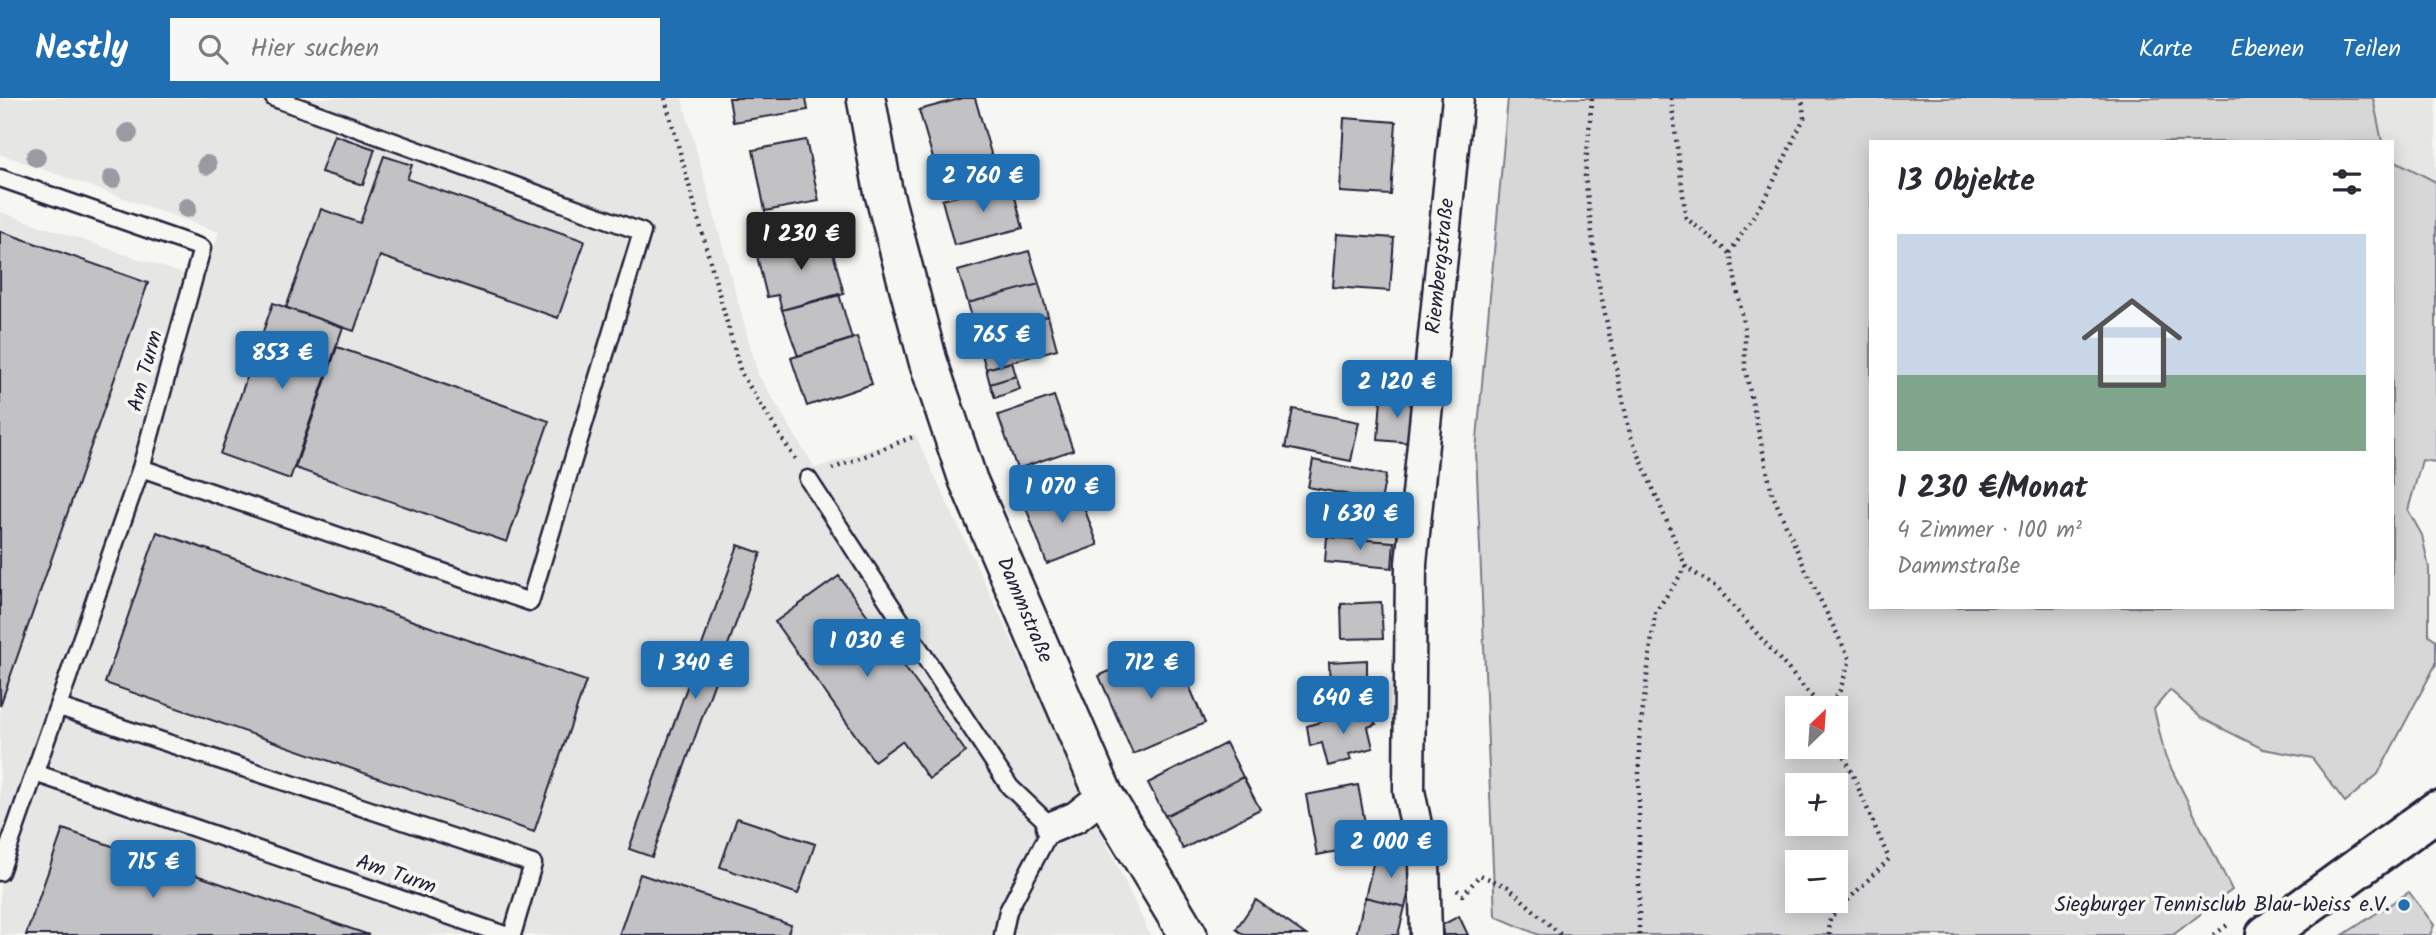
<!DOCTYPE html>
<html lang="de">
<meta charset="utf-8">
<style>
:root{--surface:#fff;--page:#f7f7f7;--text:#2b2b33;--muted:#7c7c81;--line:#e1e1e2;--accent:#1f6fb2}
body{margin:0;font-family:Kalam,sans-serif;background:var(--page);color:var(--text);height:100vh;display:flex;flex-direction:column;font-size:26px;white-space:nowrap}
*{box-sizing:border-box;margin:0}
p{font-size:23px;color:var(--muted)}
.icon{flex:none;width:38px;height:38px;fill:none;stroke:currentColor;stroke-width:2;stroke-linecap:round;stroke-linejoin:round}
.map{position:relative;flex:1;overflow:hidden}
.details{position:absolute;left:1869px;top:42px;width:525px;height:469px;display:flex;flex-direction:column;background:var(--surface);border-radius:0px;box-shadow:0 4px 18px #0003}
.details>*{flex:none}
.needle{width:46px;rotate:25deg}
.fabs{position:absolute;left:1785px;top:598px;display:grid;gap:14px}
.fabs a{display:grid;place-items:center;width:63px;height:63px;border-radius:0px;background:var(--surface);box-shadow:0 4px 18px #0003;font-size:35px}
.price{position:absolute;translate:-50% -60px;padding:0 16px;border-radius:7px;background:var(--accent);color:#fff;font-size:23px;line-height:46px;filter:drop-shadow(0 2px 4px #0008)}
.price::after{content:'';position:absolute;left:50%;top:42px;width:21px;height:16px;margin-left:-10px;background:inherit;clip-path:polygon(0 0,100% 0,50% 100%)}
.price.current{background:#222;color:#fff}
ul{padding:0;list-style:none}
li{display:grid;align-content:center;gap:14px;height:371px;padding:0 28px}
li+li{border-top:2px solid var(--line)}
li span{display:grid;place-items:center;height:217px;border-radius:0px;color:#555}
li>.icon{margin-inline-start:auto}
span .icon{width:126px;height:126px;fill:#fffc;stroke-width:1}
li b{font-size:30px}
h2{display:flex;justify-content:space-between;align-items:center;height:84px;padding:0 28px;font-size:30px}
header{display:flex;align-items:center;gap:42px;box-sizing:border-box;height:98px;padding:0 35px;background:var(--accent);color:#fff}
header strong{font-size:33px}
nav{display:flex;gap:38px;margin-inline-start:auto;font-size:24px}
.search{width:490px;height:63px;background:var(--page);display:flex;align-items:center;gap:18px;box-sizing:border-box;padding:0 24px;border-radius:0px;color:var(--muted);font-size:26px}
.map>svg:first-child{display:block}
.built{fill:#e6e6e4}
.green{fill:#d7d7d7;stroke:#7c7c89;stroke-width:2;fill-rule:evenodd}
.building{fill:#c2c2c4;stroke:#22223b;stroke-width:2}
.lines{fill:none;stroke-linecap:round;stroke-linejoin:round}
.service-casing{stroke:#22223b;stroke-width:21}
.minor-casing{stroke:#22223b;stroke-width:35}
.tertiary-casing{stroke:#22223b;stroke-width:42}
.secondary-casing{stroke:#22223b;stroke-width:44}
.path{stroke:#22223b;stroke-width:4.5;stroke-dasharray:2 5;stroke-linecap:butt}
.service{stroke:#f6f6f2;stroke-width:16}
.minor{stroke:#f6f6f2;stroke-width:30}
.tertiary{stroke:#f6f6f2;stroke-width:37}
.secondary{stroke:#f6f6f2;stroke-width:38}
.tree{fill:#9a9aa3}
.poi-dot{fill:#1f6fb2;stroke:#f6f6f2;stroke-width:2.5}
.labels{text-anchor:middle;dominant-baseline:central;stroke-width:7;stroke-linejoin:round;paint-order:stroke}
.street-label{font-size:21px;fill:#22223b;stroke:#f6f6f2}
.poi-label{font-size:21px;fill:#22223b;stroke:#f6f6f2;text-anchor:end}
</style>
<header>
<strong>Nestly</strong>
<div class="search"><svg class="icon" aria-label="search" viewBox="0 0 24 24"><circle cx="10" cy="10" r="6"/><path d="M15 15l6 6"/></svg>Hier suchen</div>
<nav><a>Karte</a><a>Ebenen</a><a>Teilen</a></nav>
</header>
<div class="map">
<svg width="2436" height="837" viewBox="0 0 2436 837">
<rect width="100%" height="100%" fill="#f6f6f2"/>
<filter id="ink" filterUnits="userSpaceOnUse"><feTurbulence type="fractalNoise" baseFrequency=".0143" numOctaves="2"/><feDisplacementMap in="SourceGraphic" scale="14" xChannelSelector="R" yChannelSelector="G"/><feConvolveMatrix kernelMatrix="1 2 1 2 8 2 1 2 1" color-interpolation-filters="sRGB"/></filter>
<g filter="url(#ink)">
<path class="built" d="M0 0H682L758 276 815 370 915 336 1150 837H0V114L202 182 219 134 0 56Z
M2373 0H2436V84L2392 61V44H2382Z"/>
<path class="green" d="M1508 0H2373L2382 44H1871V509H2392V61L2436 84V364L2422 362 2408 412 2422 437 2429 470V537L2436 542V566L2378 676 2345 704 2312 660 2263 651 2201 620 2170 592 2154 611 2165 658 2232 792 2173 837H1539L1495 818 1476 352ZM1797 611H1836V649H1797ZM1797 688H1836V726H1797ZM1797 765H1836V803H1797Z
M2409 794 2434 827 2430 837H2343Z"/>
<path class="building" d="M729 0H806L808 12 733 24Z
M963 0H975L992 59 937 74 919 12Z
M1344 20 1396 24 1391 97 1340 94Z
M334 37 375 51 363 87 321 74Z
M806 42 819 103 765 113 753 52Z
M384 58 412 67 407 81 585 143 558 220 380 158 354 233 286 210 321 111 360 125Z
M1011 84 1023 130 954 147 942 102Z
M0 133 148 185 0 608Z
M828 136 844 196 782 212 778 197 767 199 756 154Z
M1337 136 1394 140 1390 193 1333 189Z
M1029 153 1039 186 968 205 958 173Z
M1039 186 1048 218 977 238 968 205Z
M839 196 852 241 798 258 782 212Z
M273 205 343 229 290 381 220 356Z
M1048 218 1057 251 986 271 977 238Z
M857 239 872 286 807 308 791 260Z
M337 249 549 323 507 444 295 370Z
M1012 264 1016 278 990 286 986 271Z
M1016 278 1020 291 995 300 990 286Z
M1054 298 1073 352 1017 371 998 317Z
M1381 300 1416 302 1413 345 1378 342Z
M1293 311 1359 324 1351 363 1285 350Z
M1313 362 1386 377 1381 403 1308 389Z
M1076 388 1098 447 1047 466 1025 407Z
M157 434 586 583 534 734 105 585Z
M1327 439 1394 444 1392 470 1325 464Z
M738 447 761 455 652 759 629 751Z
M839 478 966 654 929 681 902 643 874 663 775 524Z
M1381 504 1383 540 1342 541 1341 506Z
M1135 560 1179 564 1205 625 1133 656 1099 578Z
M1367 562V586L1330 587 1329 564Z
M1366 610 1376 626 1368 629 1373 650 1349 656 1351 662 1328 668 1322 645 1310 648 1307 628Z
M1226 645 1243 679 1165 718 1148 685Z
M1243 679 1260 711 1183 751 1165 718Z
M1358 687 1369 747 1317 757 1306 697Z
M737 720 815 746 798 796 720 769Z
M63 731 369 837H26Z
M1376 754 1416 764 1405 809 1365 799Z
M640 776 791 827 787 837H619Z
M1365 799 1405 809 1398 837H1356Z
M1256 802 1306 837H1244L1236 831Z
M1459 818 1468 837H1443L1442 827Z"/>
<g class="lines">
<g class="service-casing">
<path id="service" d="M0 80 202 150 141 370 0 774
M141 370 530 504 642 134 274 0
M808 381 1010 689 1052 729 1008 813 1003 837
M59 609 533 766 512 837
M35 675 505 837"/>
</g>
<g class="minor-casing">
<path id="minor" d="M1052 729 1076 719 1104 697
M1426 837 1424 765 1409 693 1411 465 1458 0"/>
</g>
<g class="tertiary-casing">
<path id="tertiary" d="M866 0 883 92 928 263 968 382 1104 697 1188 837"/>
</g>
<g class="secondary-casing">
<path id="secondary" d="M2266 837 2436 713"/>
</g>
<path class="path" d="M665 0 741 275 795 361
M1592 0 1585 78 1597 177 1630 336 1686 469 1718 491 1823 611
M1671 0 1686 120 1730 155 1745 232V271L1772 395 1807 475 1850 562 1840 592 1827 611
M1730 155 1768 95 1804 20 1802 0
M832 371 915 338
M1457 792 1463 797 1480 777 1508 789 1561 837
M1639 837V642L1655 515 1686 469
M1829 837 1830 820 1889 761 1836 638
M2214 837 2230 825"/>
<use href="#service" class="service"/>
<use href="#minor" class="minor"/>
<use href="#tertiary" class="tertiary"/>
<use href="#secondary" class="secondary"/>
</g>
<g class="tree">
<circle cx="128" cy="35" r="10"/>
<circle cx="36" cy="59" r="10"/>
<circle cx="207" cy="67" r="10"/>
<circle cx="112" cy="81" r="10"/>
<circle cx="187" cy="110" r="10"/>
</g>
</g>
<circle class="poi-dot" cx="2404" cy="807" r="7"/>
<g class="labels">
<g class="street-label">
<text transform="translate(1441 168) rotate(-84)">Riembergstraße</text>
<text transform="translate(146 273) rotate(-75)">Am Turm</text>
<text transform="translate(1024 512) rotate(67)">Dammstraße</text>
<text transform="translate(396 777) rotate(19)">Am Turm</text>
</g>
<g class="poi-label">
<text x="2390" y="807">Siegburger Tennisclub Blau-Weiss e.V.</text>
</g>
</g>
</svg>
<div class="fabs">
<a><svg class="needle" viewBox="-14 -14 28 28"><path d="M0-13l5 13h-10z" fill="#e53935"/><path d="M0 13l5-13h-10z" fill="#7c7c81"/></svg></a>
<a>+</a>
<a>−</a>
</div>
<b class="price" style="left:983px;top:116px">2 760 €</b>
<b class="price current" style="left:801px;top:174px">1 230 €</b>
<b class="price" style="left:1001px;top:275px">765 €</b>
<b class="price" style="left:282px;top:293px">853 €</b>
<b class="price" style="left:1397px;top:322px">2 120 €</b>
<b class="price" style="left:1062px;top:427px">1 070 €</b>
<b class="price" style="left:1360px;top:454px">1 630 €</b>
<b class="price" style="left:867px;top:581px">1 030 €</b>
<b class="price" style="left:695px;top:603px">1 340 €</b>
<b class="price" style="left:1151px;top:603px">712 €</b>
<b class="price" style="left:1343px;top:638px">640 €</b>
<b class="price" style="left:1391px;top:782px">2 000 €</b>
<b class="price" style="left:153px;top:802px">715 €</b>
<section class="details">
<h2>13 Objekte<svg class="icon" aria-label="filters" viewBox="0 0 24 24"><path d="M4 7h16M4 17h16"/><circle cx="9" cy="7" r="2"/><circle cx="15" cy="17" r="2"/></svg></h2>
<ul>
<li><span style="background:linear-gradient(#c9d6e8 65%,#7fa58c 0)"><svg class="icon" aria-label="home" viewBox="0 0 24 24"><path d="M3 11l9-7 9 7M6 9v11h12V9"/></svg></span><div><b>1 230 €/Monat</b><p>4 Zimmer · 100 m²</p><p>Dammstraße</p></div></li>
</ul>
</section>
</div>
